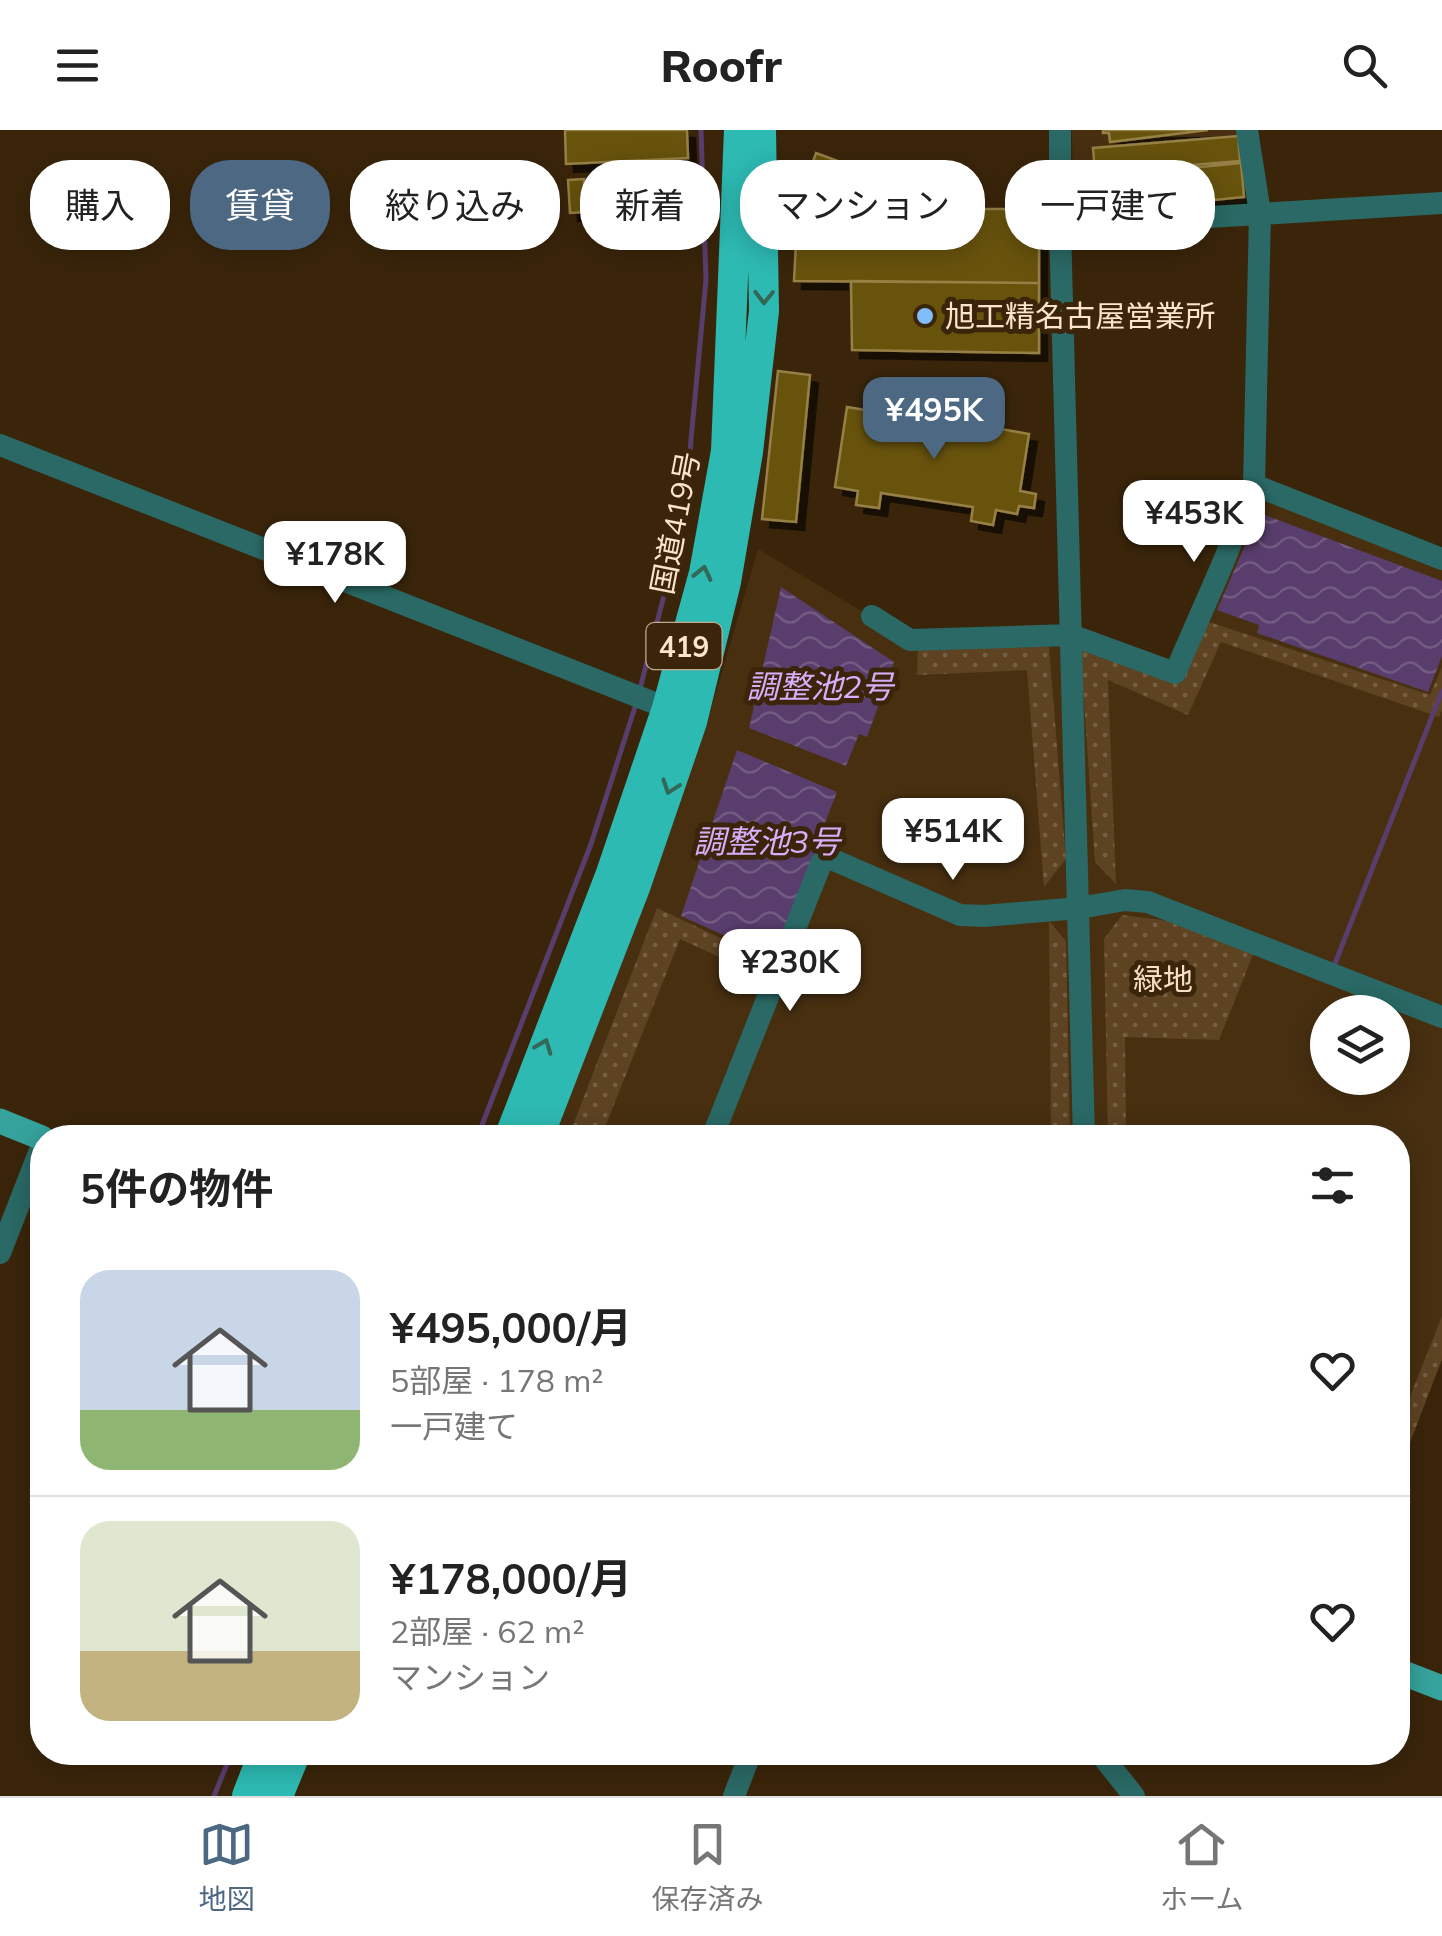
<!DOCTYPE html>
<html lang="ja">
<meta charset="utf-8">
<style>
:root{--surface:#fff;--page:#f6f6f6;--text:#222;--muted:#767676;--line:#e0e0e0;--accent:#4c6883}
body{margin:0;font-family:Mulish,"Noto Sans JP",sans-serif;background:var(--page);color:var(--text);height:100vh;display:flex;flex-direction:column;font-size:38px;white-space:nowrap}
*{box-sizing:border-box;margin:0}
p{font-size:32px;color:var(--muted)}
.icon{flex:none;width:55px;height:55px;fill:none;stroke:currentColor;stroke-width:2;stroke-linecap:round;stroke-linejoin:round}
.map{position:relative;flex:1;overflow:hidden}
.panel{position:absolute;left:30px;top:995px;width:1380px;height:640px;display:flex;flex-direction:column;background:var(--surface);border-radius:40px;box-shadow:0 5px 25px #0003}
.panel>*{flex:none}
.banner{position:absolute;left:30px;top:30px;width:1382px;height:90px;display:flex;gap:20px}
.buttons{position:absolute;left:1310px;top:865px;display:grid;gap:20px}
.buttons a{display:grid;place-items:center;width:100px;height:100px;border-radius:50%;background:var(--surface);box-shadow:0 5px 25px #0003;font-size:50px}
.price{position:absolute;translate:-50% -85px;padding:0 22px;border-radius:20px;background:#fff;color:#222;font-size:32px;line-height:65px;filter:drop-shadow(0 2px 5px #0008)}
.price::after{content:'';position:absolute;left:50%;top:60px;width:30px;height:22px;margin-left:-15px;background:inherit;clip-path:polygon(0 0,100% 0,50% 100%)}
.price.selected{background:var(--accent);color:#fff}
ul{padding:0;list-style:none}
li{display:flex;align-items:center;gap:30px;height:250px;padding:0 50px}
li+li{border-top:2px solid var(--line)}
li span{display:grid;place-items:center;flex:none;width:280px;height:200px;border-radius:30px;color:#555}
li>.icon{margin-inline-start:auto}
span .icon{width:120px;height:120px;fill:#fffc;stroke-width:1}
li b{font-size:42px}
h2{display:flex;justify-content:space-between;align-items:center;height:120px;padding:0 50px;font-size:42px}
.pill{padding:0 35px;border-radius:40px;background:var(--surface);box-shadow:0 5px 25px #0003;font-size:35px;line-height:90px}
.pill.selected{background:var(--accent);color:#fff}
header{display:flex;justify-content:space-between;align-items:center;height:130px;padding:0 50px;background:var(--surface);font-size:45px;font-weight:800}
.tab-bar{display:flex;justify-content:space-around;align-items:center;height:140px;border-top:2px solid var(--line);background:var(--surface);font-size:28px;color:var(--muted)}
.tab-bar a{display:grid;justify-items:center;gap:5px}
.tab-bar .selected{color:var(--accent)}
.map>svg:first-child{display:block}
.built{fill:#472f10;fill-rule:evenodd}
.green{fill:url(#green-dots)}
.water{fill:url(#water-waves)}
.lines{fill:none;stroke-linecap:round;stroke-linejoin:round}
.stream{stroke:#593e6d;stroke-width:5}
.building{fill:#675211;stroke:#968044;stroke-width:2.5;filter:url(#shadow)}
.minor{stroke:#2a6965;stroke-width:22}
.major{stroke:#35a39c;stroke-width:25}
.highway{stroke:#2dbab3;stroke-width:30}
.oneway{stroke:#346856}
.poi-dot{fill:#80bdfa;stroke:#3a250a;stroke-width:4}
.labels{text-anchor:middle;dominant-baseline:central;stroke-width:10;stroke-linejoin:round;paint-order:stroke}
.shield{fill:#3a250a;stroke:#c1ab90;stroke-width:2.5}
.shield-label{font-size:28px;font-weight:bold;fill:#fbe4ca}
.poi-label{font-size:30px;fill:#fbe4ca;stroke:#3a250a;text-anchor:start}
.street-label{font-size:30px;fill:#fbe4ca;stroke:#3a250a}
.park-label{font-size:30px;fill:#f8dfc4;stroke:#3a250a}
.water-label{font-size:32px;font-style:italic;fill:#d8aefa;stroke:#3a250a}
</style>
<header><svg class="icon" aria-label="menu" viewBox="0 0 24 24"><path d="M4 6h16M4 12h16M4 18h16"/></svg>Roofr<svg class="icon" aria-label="search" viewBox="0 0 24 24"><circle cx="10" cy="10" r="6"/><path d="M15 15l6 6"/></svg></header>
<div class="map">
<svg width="1442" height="1666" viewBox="0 0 1442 1666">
<defs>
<pattern id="green-dots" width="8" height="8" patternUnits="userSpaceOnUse" patternTransform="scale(2.5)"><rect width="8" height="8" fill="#5e4323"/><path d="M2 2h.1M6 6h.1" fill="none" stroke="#765e42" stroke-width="1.8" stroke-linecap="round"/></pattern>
<pattern id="water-waves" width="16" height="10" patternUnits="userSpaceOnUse" patternTransform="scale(2.5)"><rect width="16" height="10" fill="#593e6d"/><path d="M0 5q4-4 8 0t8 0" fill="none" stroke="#725a80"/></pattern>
<filter id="shadow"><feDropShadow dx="8" dy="8" stdDeviation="0" flood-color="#0009"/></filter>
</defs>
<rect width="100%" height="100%" fill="#3a250a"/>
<path class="built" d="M1072 0H1239L1250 72 1084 84 1073 82Z
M1253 366 1442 439V1229L1398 1344V1008H546L704 603 758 419 910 510 1071 505 1175 543ZM1328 882H1392V948H1328Z"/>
<path class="green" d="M1206 491 1430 565 1442 537V579L1439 587 1221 512 1188 585 1108 550 1116 754 1095 732 1080 513 1178 551Z
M1049 517 1066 729 1044 757 1027 540 917 545 918 518Z
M657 778 775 834 769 850 680 809 601 1007 568 1008Z
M1122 785 1185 793 1254 822 1219 910 1125 907 1126 1007H1108L1104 809Z
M1049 791 1066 811 1070 1007H1051Z
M1442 1186V1229L1398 1344V1297Z"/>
<path class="water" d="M1259 383 1442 451V526L1428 562 1257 503 1259 495 1217 480Z
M781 457 894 532 867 607 859 604 846 636 749 598Z
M737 620 837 662 824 695 835 700 779 830 681 786Z"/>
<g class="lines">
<path class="stream" d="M640 559 671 438 689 331 706 150 701 0
M1334 836 1442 561
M477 1008 591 714 636 574
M214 1666 232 1622"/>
</g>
<path class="building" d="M565 0H687L688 28 566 34Z
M1103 0H1208L1110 12 1109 3H1103Z
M1238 6 1240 31 1095 43 1093 18Z
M816 23 873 44 863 77 845 109 792 91Z
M1241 33 1244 67 1125 79 1123 53 1140 51 1139 43Z
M1114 46 1117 79 1085 82 1081 49Z
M584 49 585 82 570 83 568 50Z
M862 79H1039V153L794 151 797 94 845 111Z
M851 151 1039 153V223L852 220Z
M778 241 810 245 796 392 762 389Z
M847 277 915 288 916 278 933 280 931 290 972 296 974 284 996 287 995 298 1029 304 1020 361 1036 364 1034 378 1019 376 1017 384 996 380 993 395 971 391 973 377 881 363 879 378 856 375 858 361 835 357Z"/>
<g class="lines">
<path class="minor" d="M1060 0V96L1084 1008
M1247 0 1260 83 1254 355
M1060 96 1442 73
M0 315 667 578 680 585
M872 486 910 510 1071 505 1175 543 1223 433 1254 355 1442 429
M712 1008 822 731 829 728 960 785 984 786 1079 778 1125 770 1148 772 1442 887
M0 1123 42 1015
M1099 1622 1134 1666
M734 1666 751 1622"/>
<path class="major" d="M0 991 42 1008
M1398 1541 1442 1558"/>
<path class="highway" d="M509 1008 610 746 667 578 704 443 726 321 739 0
M538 1008 636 755 692 592 726 452 748 322 764 181 761 0
M247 1666 264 1622
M278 1666 296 1622"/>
</g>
<defs><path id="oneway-chevron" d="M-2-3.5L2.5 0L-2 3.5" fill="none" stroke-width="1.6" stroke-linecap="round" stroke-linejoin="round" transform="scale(2.5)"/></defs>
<g class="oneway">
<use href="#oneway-chevron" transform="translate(764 167) rotate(91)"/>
<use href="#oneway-chevron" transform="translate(703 443) rotate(-77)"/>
<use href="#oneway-chevron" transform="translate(670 657) rotate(109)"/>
<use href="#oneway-chevron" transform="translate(544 916) rotate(-69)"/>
</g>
<circle class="poi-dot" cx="925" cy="186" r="10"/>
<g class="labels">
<rect class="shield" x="646.5" y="493" width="75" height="46" rx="8"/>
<g class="shield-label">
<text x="684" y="516">419</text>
</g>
<g class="poi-label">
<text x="945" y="186">旭工精名古屋営業所</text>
</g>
<g class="street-label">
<text transform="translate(675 393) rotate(-79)">国道419号</text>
</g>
<g class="park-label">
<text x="1163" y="849">緑地</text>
</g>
<g class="water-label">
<text x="820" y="556">調整池2号</text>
<text x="767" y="711">調整池3号</text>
</g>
</g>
</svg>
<div class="buttons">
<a><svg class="icon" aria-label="layers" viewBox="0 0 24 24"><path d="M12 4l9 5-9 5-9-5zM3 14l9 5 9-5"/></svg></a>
</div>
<b class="price selected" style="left:934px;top:332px">¥495K</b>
<b class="price" style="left:1194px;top:435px">¥453K</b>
<b class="price" style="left:335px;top:476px">¥178K</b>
<b class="price" style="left:953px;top:753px">¥514K</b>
<b class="price" style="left:790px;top:884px">¥230K</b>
<div class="banner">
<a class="pill">購入</a>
<a class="pill selected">賃貸</a>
<a class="pill">絞り込み</a>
<a class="pill">新着</a>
<a class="pill">マンション</a>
<a class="pill">一戸建て</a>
</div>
<section class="panel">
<h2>5件の物件<svg class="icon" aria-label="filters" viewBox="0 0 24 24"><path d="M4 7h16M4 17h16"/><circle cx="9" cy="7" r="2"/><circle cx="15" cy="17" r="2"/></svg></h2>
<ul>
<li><span style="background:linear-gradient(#c9d6e8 70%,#8fb573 0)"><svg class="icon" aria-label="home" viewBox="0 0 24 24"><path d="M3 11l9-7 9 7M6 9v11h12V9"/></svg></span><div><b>¥495,000/月</b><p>5部屋 · 178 m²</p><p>一戸建て</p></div><svg class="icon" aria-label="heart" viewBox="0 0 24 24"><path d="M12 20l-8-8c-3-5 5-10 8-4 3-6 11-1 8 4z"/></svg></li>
<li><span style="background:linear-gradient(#dfe7d0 65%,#c2b280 0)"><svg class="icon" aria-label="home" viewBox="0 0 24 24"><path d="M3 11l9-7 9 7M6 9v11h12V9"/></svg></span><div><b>¥178,000/月</b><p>2部屋 · 62 m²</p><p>マンション</p></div><svg class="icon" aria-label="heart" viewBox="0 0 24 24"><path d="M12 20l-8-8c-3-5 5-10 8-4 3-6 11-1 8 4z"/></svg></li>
</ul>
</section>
</div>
<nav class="tab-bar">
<a class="selected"><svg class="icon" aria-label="map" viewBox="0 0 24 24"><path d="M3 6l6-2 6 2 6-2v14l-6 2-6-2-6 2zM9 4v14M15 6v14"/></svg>地図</a>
<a><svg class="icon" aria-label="saved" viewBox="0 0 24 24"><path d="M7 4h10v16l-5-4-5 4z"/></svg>保存済み</a>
<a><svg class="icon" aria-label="home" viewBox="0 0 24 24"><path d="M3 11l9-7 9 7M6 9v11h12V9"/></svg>ホーム</a>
</nav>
